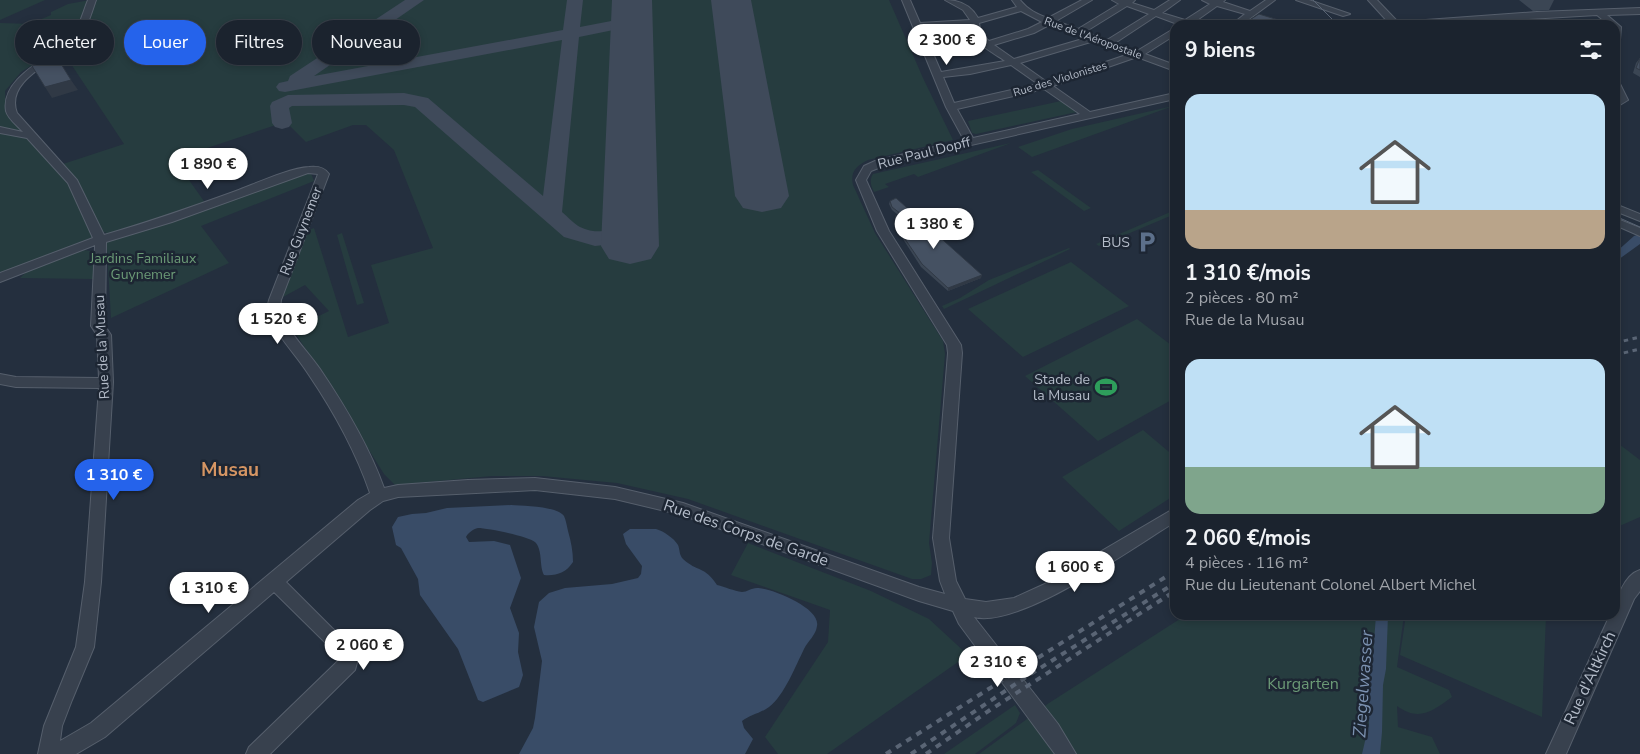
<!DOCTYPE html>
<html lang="fr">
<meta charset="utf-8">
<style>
:root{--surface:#1b232e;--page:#242b36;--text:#f1f3f6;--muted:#a0a4aa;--line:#39404a;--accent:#2563eb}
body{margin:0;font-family:"Nunito Sans",sans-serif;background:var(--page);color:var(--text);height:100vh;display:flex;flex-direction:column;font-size:19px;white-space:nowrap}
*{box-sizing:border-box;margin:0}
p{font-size:16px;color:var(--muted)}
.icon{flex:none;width:28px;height:28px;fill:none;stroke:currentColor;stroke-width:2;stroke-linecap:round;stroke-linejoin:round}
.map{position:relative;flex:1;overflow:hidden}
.sheet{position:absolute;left:1170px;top:20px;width:450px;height:600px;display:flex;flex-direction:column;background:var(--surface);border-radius:15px;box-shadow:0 2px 8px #0003,0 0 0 1px var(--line)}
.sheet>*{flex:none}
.guide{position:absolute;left:15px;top:20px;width:475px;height:45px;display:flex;gap:10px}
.price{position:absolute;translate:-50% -42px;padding:0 11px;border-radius:18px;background:#fff;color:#222;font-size:16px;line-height:32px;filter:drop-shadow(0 1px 2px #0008)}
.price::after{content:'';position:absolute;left:50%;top:30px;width:15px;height:11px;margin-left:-8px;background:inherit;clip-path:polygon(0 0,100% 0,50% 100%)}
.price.active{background:var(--accent);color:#fff}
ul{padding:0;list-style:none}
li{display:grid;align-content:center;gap:10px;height:265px;padding:0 15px}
li span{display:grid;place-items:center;height:155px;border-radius:15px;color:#555}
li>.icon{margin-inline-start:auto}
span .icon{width:90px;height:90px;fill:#fffc;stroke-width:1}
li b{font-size:21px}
h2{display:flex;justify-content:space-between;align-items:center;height:60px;padding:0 15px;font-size:21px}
.pill{padding:0 18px;border-radius:22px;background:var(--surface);box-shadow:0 2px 8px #0003,0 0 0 1px var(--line);font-size:18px;line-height:45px}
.pill.active{background:var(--accent);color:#fff}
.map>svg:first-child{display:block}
.green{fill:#263c3f;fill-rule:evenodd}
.water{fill:#394c67}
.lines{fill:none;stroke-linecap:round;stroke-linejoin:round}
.taxiway{fill:#3f4a5a;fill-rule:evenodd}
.runway{fill:#3f4a5a;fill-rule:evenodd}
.minor-casing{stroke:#565f6c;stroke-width:2}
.minor{fill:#38414e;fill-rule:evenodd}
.tram{stroke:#5a6575;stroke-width:1}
.rail-far1{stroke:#5a6575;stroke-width:3;stroke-dasharray:4.5 4.5;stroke-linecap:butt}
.rail{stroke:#5a6575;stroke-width:4;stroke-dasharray:6 6;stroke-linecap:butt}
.wall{fill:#3b4654}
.shaded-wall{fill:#303945}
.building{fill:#455162;stroke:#303945}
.labels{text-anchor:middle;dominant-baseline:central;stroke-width:5;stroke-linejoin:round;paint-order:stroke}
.far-street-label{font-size:11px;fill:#b4bcc9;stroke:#1d2633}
.street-label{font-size:14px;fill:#b4bcc9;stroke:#1d2633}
.poi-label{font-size:14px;fill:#b4bcc9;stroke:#1d2633;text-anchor:end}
.park-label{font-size:14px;fill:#6b9a76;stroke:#1d2633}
.near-street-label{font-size:16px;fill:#b4bcc9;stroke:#1d2633}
.near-park-label{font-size:16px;fill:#6b9a76;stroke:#1d2633}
.near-water-label{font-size:18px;font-style:italic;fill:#7c92b1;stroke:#1d2633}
.district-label{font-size:19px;font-weight:bold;fill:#d59563;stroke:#1d2633}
</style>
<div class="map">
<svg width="1640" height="754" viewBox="0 0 1640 754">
<rect width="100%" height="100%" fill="#242f3e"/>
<path class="green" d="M0 0H45L0 20Z
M90 0H889L923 78 953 140 868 160C856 166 850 172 853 185L875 233 943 341 945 354 929 543 932 563 931 575 921 579H912L688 499 617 483 542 476H492L395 485 384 474 293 329 329 311 305 285 283 297 296 253 295 235 314 228 348 337 389 323 371 265 433 248 394 150 366 125H353L306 142 287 123H282L174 159 206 204 309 168 314 181 201 226 229 263 111 318 106 232 0 273V23L30 24 51 15V12L68 4ZM80 35 73 49 71 64 124 144 63 164 6 113 5 91 21 72Z
M1061 101 1077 112 976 134 972 133 968 121Z
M1173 106 1032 157 1018 147 1072 129Z
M1011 143 918 177 914 174 885 184 889 187 874 192C871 186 869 180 873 174Z
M1038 170 1091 208 1084 211 1031 172Z
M1175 210V214L1099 246 1096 244Z
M342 233 364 303 357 305 337 235Z
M1069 248 1070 249 944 309 942 306 960 298 989 280Z
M84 250 96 252 93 279 20 278 30 268Z
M1071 262 1129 306 1023 357 968 309Z
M1137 319 1175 348V398L1098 441 1025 376Z
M1143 430 1175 457V495L1119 531 1062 477Z
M1615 441 1640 460V517L1615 528Z
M748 543 871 591 929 619 968 655 827 754H778L765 737 828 642 830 610 731 575Z
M1186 615H1404L1397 667 1449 690 1452 697C1433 711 1419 722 1397 706L1398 727 1432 737 1440 754H979L1049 703Z
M1406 615H1546L1542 717 1400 655Z
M1015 705 1020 713 1016 723 1011 727 975 754H944Z"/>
<path class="water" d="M1640 234V244L1615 262V253L1634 236Z
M511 505C523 506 557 506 564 516 566 520 567 527 568 531 571 541 573 552 573 562 566 573 556 576 544 575 539 566 543 550 535 542 528 536 487 528 478 528 473 529 468 533 466 537L469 542 494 541 510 545 521 578 510 608 519 633 518 652 523 675 519 687 483 702 478 700 458 649 420 595 418 579 401 548 396 545 392 527 398 517 412 514 426 513 447 508Z
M656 529C663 531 674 538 678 545 680 550 679 555 683 559 697 572 705 566 717 585 725 587 734 591 742 592 747 592 751 588 757 588 771 588 821 608 817 626 816 635 808 641 804 649 796 665 784 696 769 707 761 713 750 715 742 721L744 728 753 739 745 754H519L533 728 535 718 542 661 534 627 539 602 549 593 565 588 612 584 638 578 641 574 642 566 626 544 623 534 630 529Z
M1376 615H1388L1386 669 1383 685 1382 732 1380 754H1362L1369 724 1367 697 1373 655Z"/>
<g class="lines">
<path class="taxiway" d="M405 0H424L314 76 563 30 567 0H583L580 27 632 17 638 19 640 22 638 25 579 37 562 212C568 217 574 224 580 227 599 237 620 226 639 231L642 236 639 241 595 246 564 237 415 107 404 105 292 106 289 108 292 123 289 127 282 129 275 127 272 123 270 106 272 102 288 95 404 93 428 98 543 196 562 40 285 92 279 91 276 87 279 83 288 81 290 76Z"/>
<path class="runway" d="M612 0H652L659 246 651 259 630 264 609 259 601 246Z
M711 0H751L789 196 781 208 762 212 743 208 735 196Z"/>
<g class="minor-casing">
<path id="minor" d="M88 0H96C91 14 87 30 76 42 58 61 4 79 17 113L77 180 104 235C149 222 192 207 236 191 255 184 289 168 309 167 317 166 324 167 329 174L281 300C280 307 280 313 283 319 293 337 308 352 320 369 345 406 369 446 384 488L398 485 468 480 535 478 615 487 683 503 919 587 945 594 940 581 933 538 948 353 947 345 877 231 856 180 864 166 875 161 964 140 946 107 902 0H910L920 23 970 20 963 10 945 0C959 0 971 5 978 18L1017 7 1012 0H1020C1028 10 1037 14 1048 18L1082 0H1092L1056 21 1078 29 1119 4 1112 0H1135L1132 3 1154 10 1170 0H1180L1162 13 1185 20 1210 4 1202 0H1225L1223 2 1250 11 1266 0H1275L1241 25H1231L1245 14 1217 6 1193 23 1195 25H1180L1156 16 1115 43 1137 51 1175 28V35L1145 54 1175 65V71L1137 57 1053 86 1090 112 1175 93V99L891 163 871 171 866 180 889 231 961 345 962 353 949 538 956 581 965 599 986 602 1014 598 1047 583 1175 508V522C1134 547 1019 629 974 617L1058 724 1076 754H1055L959 624 953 611 919 601 682 515 615 499 535 490 398 497 383 501 370 510 286 582 332 628 356 649 359 655 355 670 270 754H246L249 747 341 658 274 592 105 737 76 754H38L44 726 76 647 85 582 99 388 16 387 0 384V374L16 377 99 378 97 335 91 326 95 247V245L90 247 0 282V273L93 238 68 183 27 138 0 133V127L23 132C18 126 8 119 6 111 0 76 55 56 72 36 80 26 83 12 88 0ZM1127 6 1149 14 1107 40 1085 32ZM1021 11 1042 22 1028 29 989 41 981 34 979 23ZM1049 25 1086 38 1014 59 994 45 1034 33ZM971 26C971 43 993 52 1005 61L941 72 922 28ZM1094 41 1129 54 1047 82 1020 63ZM1011 65 1038 84 954 103 943 77 970 74ZM1044 89 1080 114 973 138 957 109ZM308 173 318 174 269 300C267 307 267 312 270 319 280 339 297 356 309 375 334 412 356 452 370 493L358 500 91 723 60 741 62 726 72 700 94 647 101 582 113 382 111 335 105 326 106 242 172 222Z
M1296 0H1309L1350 14 1343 16Z
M1368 0H1377L1398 22 1537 12 1640 8V14L1607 15 1621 27 1619 52 1615 55V25H1609L1597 15 1428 25H1387L1389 23Z
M1615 81 1620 84 1628 100 1615 108V101L1618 99 1615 94Z
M1615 204 1640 214V221L1615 211Z
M1615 218 1640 228V236L1615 225Z
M1640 570V591L1634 599 1566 754H1546L1610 615H1615C1615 600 1624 575 1640 570Z"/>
</g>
<use href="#minor" class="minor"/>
<path class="tram" d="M1313 0 1338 25
M1615 216 1640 227"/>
<path class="rail-far1" d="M1615 343 1640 337
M1615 355 1640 349"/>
<path class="rail" d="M886 754 1175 571
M911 754 1026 677 1175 583
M926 754 990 710 1175 591"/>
</g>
<path class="wall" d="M1519 0H1554L1549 10 1533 11Z
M1248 21 1295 25H1246Z
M1640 58V77L1633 73 1636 63Z
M890 201 981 278 948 291 921 267 903 239V236L910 234 895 219V216L898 215 892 210 889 204Z"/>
<path class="shaded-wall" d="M71 80 78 90 52 98 45 87Z
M982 275 981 278 948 291V288Z"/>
<path class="building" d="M1259 14 1295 25H1258L1248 21Z
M1640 58V70L1636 68Z
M58 59 71 80 45 87 32 66Z
M896 198 982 275 948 288 922 264 903 236 912 233 895 216 901 214 892 207 890 201Z"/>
<defs>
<g id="parking-bare" transform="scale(1.725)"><path d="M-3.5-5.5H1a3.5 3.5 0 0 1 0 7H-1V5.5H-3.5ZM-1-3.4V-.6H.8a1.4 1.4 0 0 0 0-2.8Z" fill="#5c6f8a" stroke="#1d2633" stroke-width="2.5" paint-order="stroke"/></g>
<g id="stadium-bare" transform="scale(1.725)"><path d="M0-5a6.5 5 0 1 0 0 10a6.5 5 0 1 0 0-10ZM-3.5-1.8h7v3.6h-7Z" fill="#2e9e5b" stroke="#1d2633" stroke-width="2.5" paint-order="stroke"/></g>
</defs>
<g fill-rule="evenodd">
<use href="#parking-bare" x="1147" y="242"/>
<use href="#stadium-bare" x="1106" y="387"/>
</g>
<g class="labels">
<g class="far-street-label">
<text transform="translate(1093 38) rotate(20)">Rue de l'Aéropostale</text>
<text transform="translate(1060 79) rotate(-17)">Rue des Violonistes</text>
</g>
<g class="street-label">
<text transform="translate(924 153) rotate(-14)">Rue Paul Dopff</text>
<text transform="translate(301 231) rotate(-69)">Rue Guynemer</text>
<text transform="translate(102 347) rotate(-93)">Rue de la Musau</text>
</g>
<g class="poi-label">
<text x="1130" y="242">BUS</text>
<text x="1090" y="379">Stade de<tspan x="1090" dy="16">la Musau</tspan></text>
</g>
<g class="park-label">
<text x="143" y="258">Jardins Familiaux<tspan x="143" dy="16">Guynemer</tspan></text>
</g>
<g class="near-street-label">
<text transform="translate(746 533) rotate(19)">Rue des Corps de Garde</text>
<text transform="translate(1590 678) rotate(-65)">Rue d'Altkirch</text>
</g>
<g class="near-park-label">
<text x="1303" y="684">Kurgarten</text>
</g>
<g class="near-water-label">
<text transform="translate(1363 684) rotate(-86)">Ziegelwasser</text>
</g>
<g class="district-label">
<text x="230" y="470">Musau</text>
</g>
</g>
</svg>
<b class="price" style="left:947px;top:66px">2 300 €</b>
<b class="price" style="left:208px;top:190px">1 890 €</b>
<b class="price" style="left:934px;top:250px">1 380 €</b>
<b class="price" style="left:278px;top:345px">1 520 €</b>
<b class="price active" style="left:114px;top:501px">1 310 €</b>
<b class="price" style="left:1075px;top:593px">1 600 €</b>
<b class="price" style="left:209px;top:614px">1 310 €</b>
<b class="price" style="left:364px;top:671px">2 060 €</b>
<b class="price" style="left:998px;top:688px">2 310 €</b>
<div class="guide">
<a class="pill">Acheter</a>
<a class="pill active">Louer</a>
<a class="pill">Filtres</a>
<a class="pill">Nouveau</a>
</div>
<section class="sheet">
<h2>9 biens<svg class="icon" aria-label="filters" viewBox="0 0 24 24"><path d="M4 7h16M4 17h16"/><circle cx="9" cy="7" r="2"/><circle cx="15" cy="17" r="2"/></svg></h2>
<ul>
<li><span style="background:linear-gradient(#bfe0f5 75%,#b9a48a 0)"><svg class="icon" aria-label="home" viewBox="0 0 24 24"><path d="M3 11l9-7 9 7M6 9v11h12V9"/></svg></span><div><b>1 310 €/mois</b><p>2 pièces · 80 m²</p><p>Rue de la Musau</p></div></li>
<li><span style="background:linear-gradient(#bfe0f5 70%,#7fa58c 0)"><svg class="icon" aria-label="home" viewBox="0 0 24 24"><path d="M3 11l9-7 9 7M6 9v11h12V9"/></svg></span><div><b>2 060 €/mois</b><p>4 pièces · 116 m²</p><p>Rue du Lieutenant Colonel Albert Michel</p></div></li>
</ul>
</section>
</div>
